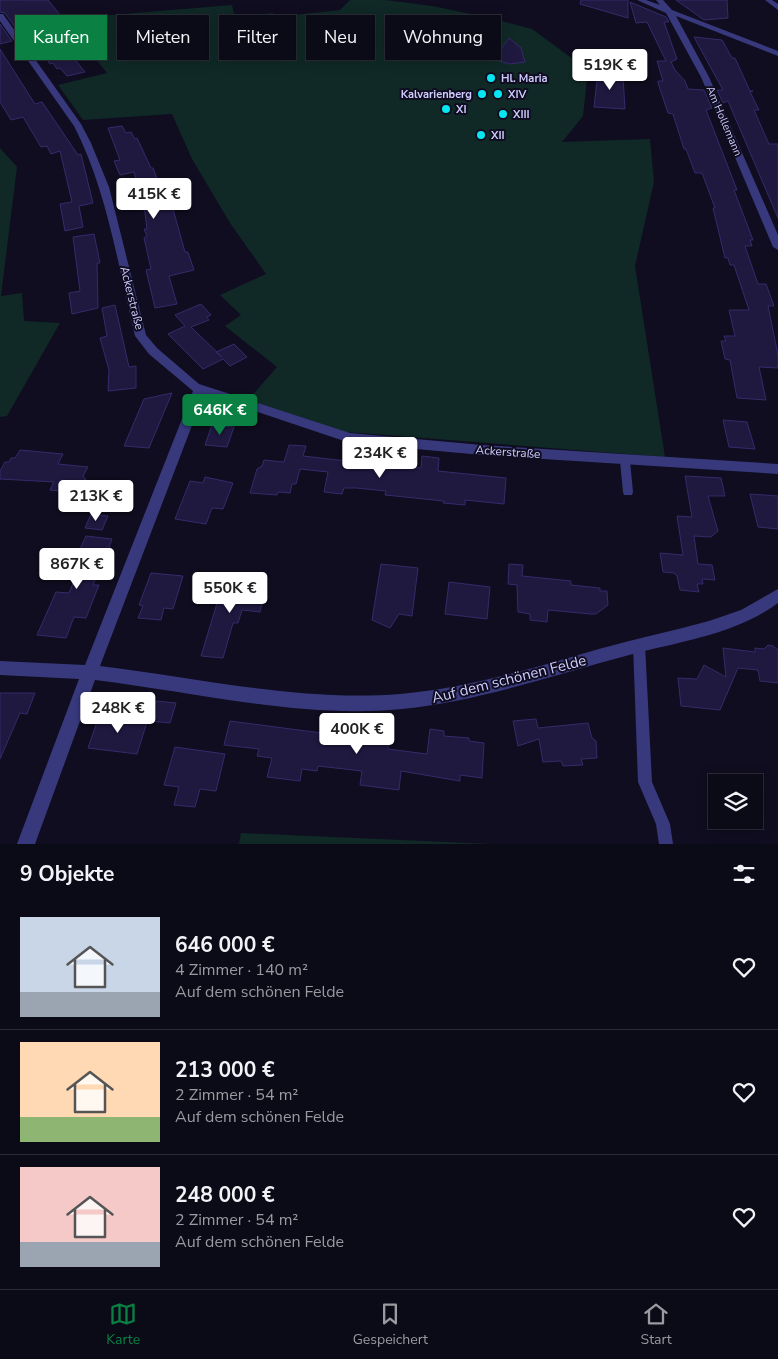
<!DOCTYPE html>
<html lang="de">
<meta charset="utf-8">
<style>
:root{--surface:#0b0a17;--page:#191824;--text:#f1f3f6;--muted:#9a9aa1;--line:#2b2b36;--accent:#0b8043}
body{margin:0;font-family:"Nunito Sans",sans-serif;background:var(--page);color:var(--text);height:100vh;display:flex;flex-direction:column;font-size:19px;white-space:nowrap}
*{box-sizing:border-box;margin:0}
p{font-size:16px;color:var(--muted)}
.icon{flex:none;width:28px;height:28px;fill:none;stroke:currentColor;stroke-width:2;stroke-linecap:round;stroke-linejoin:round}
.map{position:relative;height:844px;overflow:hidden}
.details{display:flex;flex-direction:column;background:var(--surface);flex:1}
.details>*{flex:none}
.top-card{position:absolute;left:15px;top:15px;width:500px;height:45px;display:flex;gap:10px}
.buttons{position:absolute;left:708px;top:774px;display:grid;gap:10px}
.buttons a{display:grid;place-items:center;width:55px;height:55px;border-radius:0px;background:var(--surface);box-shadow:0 2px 12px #0003,0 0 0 1px var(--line);font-size:25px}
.price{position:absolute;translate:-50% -42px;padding:0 11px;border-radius:5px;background:#fff;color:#222;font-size:16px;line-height:32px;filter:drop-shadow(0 1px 2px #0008)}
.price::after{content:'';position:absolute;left:50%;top:30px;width:15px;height:11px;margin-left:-8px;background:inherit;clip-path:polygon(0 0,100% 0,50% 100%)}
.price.selected{background:var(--accent);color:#fff}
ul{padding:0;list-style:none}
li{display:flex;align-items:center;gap:15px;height:125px;padding:0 20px}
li+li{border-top:1px solid var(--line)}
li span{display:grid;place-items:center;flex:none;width:140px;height:100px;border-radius:0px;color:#555}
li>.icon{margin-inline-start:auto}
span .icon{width:60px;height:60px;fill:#fffc;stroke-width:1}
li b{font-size:21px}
h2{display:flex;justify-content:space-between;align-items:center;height:60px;padding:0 20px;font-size:21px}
.tag{padding:0 18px;border-radius:0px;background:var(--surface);box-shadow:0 2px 12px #0003,0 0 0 1px var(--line);font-size:18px;line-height:45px}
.tag.selected{background:var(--accent);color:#fff}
.tabs{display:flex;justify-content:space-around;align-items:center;height:70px;border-top:1px solid var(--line);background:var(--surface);font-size:14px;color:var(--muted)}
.tabs a{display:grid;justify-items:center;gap:2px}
.tabs .selected{color:var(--accent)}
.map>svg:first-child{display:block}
.green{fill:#102926}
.building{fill:#1f1940;stroke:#352b6b}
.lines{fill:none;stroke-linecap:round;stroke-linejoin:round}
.lane{fill:#38397d;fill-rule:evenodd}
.street{fill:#38397d;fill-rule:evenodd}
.poi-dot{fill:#04e7f2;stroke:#0f0d1f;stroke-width:2}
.labels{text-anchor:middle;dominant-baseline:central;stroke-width:4;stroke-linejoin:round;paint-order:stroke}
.far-poi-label{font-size:11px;font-weight:bold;fill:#cecbfe;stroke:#0f0d1f;text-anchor:start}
.far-street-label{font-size:11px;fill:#cecbfe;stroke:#0f0d1f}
.street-label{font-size:12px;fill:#cecbfe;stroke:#0f0d1f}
.near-street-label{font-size:15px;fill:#cecbfe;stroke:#0f0d1f}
</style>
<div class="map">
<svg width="778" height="844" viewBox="0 0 778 844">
<rect width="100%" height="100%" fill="#0f0d1f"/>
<path class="green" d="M350 0H386L432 6 486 17 532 29 588 70 583 116 562 142 650 139 654 182 635 266 665 457 346 432 248 400 277 367 225 326 241 315 220 295 266 274 230 223 192 159 172 114 83 120 58 85 107 73 63 19 232 5 235 18 273 13 275 17 340 10Z
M0 148 17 167 1 296 22 293 24 321 60 323 7 416 0 417Z
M241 833 492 844H239Z"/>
<path class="building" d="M0 0H48L82 42 64 46 85 72 67 76 60 68 57 69 53 63 50 64 30 37 23 39 5 13 0 12Z
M581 0H628V18L580 4Z
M676 0H727L728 18 704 20Z
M630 2 666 17 669 22H664L677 59 671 62 675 70 685 81 688 89 704 90 712 108 706 110 737 190H734L753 240H750L752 246H745L758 284H766L774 306H768L778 355V368L759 367 766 400 737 398 730 360 725 359 721 341H726L724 336H735L729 310H749L734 265H730L728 258H725L713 208H715L702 173H695L686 149H684L673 114 668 113 658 83V81H663L657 61H666L647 22 636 23Z
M0 24 12 41 0 44Z
M694 37 722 40 732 58H735L750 91H753L750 92 759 110H754L769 144H778V218L728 101 723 103 717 90H723Z
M509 38 521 48 525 62 509 64 494 59Z
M0 49 35 104 42 102 78 155 81 154 93 203 79 206 83 227 65 231 60 204 72 202 60 151 51 154 47 146 41 147 23 117 11 120 0 102Z
M598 71 617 72V76H623L625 109 594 107Z
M122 126 126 133 131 132 135 139 137 138 151 168H153L169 209H173L185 252H188L194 270 169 276 177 304 155 308 146 270 151 269 144 238 147 236 144 229H147L145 213 134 172 120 175 114 161 120 160 108 128Z
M94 234 100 263H97L98 308 72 314 69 293 80 291 73 237Z
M201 304 211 315 207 317 209 320 191 327 222 357 216 352 234 344 247 357 230 366 223 359 203 369 168 334 185 326 175 315Z
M115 305 129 367 136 366V388L108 391 109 370 100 338 107 336 102 308Z
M172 393 149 448 124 446 144 399Z
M723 420 747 422 755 449 729 447Z
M212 425 234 427 227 447 205 445Z
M289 445 306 446 303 456 390 466 421 468 422 456 439 458 438 471 506 478 504 504 465 500V505L443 503 444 501 385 495 386 491 356 488H344L342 494 324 492 328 472 300 469 296 484H292L290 493 278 492 277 495 250 493 257 469 262 466 264 460 284 462Z
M20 450 63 454 58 464 88 467 83 476 86 480 73 484 70 492 50 490 54 482 0 479V471L5 462H9L11 458H15Z
M685 476 721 478 725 496H708L718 531 711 537 694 536 698 564 712 565 715 580 702 579 703 584H697L699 592 680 590 677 576 674 573 663 572 660 553 683 555 677 516 692 517Z
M205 477 233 483 223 509 212 508 206 524 175 519 190 481 203 483Z
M750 494 778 496V529L758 527Z
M91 514 108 516 102 530 85 528Z
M86 536 112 539 109 547 112 552 106 556 93 585H99L86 618 74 617 66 638 37 635 56 592 69 593 83 559 76 558Z
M381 564 418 568 412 616 399 614 390 628 372 620Z
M509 564 523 565 522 576 571 581V585L600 588V591H607L608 605 596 614H591L548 610 547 622 530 620V614L518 612 517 585 508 584Z
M151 573 183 576 173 609 164 608 161 620 138 618 143 606 139 605Z
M225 577 251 580 248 589 265 591 260 612 242 610 238 623H233L223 658 201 656Z
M449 582 490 587 487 619 445 614Z
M768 645 773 646 778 650V683L760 681 758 670 738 668 720 710 681 706 678 678 697 679 704 665 726 677 723 648 755 652V648L764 649Z
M0 693H35L27 714 20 713 0 759Z
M156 701 176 703 170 723 149 721Z
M125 712 131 720 147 722 137 754 88 748 99 716 115 718Z
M536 719 538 728 588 723 592 738 596 741 597 758 581 759 583 765 563 766 561 761 543 762 539 739 518 746 513 721Z
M230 721 360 738 359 740 388 743V749L427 754 430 729 444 731V736L469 738V741L484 743 482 778 460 775V781L401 771 399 790 360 785 362 771 318 766 317 771 302 769 300 781 267 777 272 758 257 756 259 749 224 745Z
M175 747 225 754 216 791 200 789 195 807 174 805 179 787 164 785Z"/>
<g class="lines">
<path class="lane" d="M625 457 629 458 630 461 633 492 632 495H624L623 492 620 461 621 458Z
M639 640 643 641 645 645 652 782 670 824 673 844H659L656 824 638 782 633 645 635 641Z"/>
<path class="street" d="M637 0H646L660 5 656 0H663L672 10 778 51V56L676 16 709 77 778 235V250L773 247 701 77 666 13Z
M765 0H772L778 4V10Z
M0 14H3L81 124 91 143 109 187 146 335 157 348 199 384 350 433 482 445 778 464V474L482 455 350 443 204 394 100 666C199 678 300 702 400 694 468 688 534 668 599 649 635 639 672 631 709 621L741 610 778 589V603C736 634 682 641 633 654 556 674 482 701 402 709 302 719 194 692 95 680L35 844H17L79 679 0 675V661L85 665 193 391 149 354 135 336C118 266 107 190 74 126L0 21Z"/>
</g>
<g class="poi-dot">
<circle cx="491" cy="78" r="5"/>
<circle cx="482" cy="94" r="5"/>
<circle cx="498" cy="94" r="5"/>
<circle cx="446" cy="109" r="5"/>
<circle cx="503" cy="114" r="5"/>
<circle cx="481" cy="135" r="5"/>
</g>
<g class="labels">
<g class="far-poi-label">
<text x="501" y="78">Hl. Maria</text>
<text x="472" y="94" text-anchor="end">Kalvarienberg</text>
<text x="508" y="94">XIV</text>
<text x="456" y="109">XI</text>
<text x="513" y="114">XIII</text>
<text x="491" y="135">XII</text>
</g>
<g class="far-street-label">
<text transform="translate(724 121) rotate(67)">Am Hollemann</text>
</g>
<g class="street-label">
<text transform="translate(132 298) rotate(76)">Ackerstraße</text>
<text transform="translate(508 452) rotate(4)">Ackerstraße</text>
</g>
<g class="near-street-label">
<text transform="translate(509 679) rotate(-14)">Auf dem schönen Felde</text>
</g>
</g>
</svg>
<div class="buttons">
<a><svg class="icon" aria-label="layers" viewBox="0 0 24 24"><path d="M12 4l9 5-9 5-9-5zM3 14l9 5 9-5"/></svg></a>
</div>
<b class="price" style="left:610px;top:91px">519K €</b>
<b class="price" style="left:154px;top:220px">415K €</b>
<b class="price selected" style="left:220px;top:436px">646K €</b>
<b class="price" style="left:380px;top:479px">234K €</b>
<b class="price" style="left:96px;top:522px">213K €</b>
<b class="price" style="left:77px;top:590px">867K €</b>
<b class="price" style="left:230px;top:614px">550K €</b>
<b class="price" style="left:118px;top:734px">248K €</b>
<b class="price" style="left:357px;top:755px">400K €</b>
<div class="top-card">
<a class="tag selected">Kaufen</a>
<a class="tag">Mieten</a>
<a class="tag">Filter</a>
<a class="tag">Neu</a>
<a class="tag">Wohnung</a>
</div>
</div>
<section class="details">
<h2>9 Objekte<svg class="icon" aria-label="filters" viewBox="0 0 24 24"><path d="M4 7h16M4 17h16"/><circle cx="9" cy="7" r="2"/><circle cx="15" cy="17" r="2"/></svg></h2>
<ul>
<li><span style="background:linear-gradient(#c9d6e8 75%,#9aa5b1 0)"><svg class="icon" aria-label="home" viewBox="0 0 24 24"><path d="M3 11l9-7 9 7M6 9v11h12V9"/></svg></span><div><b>646 000 €</b><p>4 Zimmer · 140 m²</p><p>Auf dem schönen Felde</p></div><svg class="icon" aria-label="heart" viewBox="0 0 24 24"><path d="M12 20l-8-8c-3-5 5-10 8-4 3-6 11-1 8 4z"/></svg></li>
<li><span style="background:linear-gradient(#ffd9b3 75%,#8fb573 0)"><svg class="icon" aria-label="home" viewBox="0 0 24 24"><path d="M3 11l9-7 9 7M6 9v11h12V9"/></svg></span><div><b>213 000 €</b><p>2 Zimmer · 54 m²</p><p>Auf dem schönen Felde</p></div><svg class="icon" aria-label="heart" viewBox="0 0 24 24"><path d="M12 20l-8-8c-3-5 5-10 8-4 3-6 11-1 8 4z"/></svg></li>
<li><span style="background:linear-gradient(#f6c9c9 75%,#9aa5b1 0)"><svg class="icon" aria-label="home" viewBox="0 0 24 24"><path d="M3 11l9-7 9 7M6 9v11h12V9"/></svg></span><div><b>248 000 €</b><p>2 Zimmer · 54 m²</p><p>Auf dem schönen Felde</p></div><svg class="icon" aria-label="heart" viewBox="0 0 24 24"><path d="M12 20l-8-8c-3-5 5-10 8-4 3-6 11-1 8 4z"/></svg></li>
</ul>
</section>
<nav class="tabs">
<a class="selected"><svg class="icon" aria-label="map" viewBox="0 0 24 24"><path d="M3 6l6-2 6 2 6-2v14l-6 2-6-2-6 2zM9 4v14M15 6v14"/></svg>Karte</a>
<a><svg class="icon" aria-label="saved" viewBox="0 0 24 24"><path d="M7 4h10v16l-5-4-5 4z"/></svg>Gespeichert</a>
<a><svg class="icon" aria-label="home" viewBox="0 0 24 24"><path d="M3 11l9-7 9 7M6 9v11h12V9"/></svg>Start</a>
</nav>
